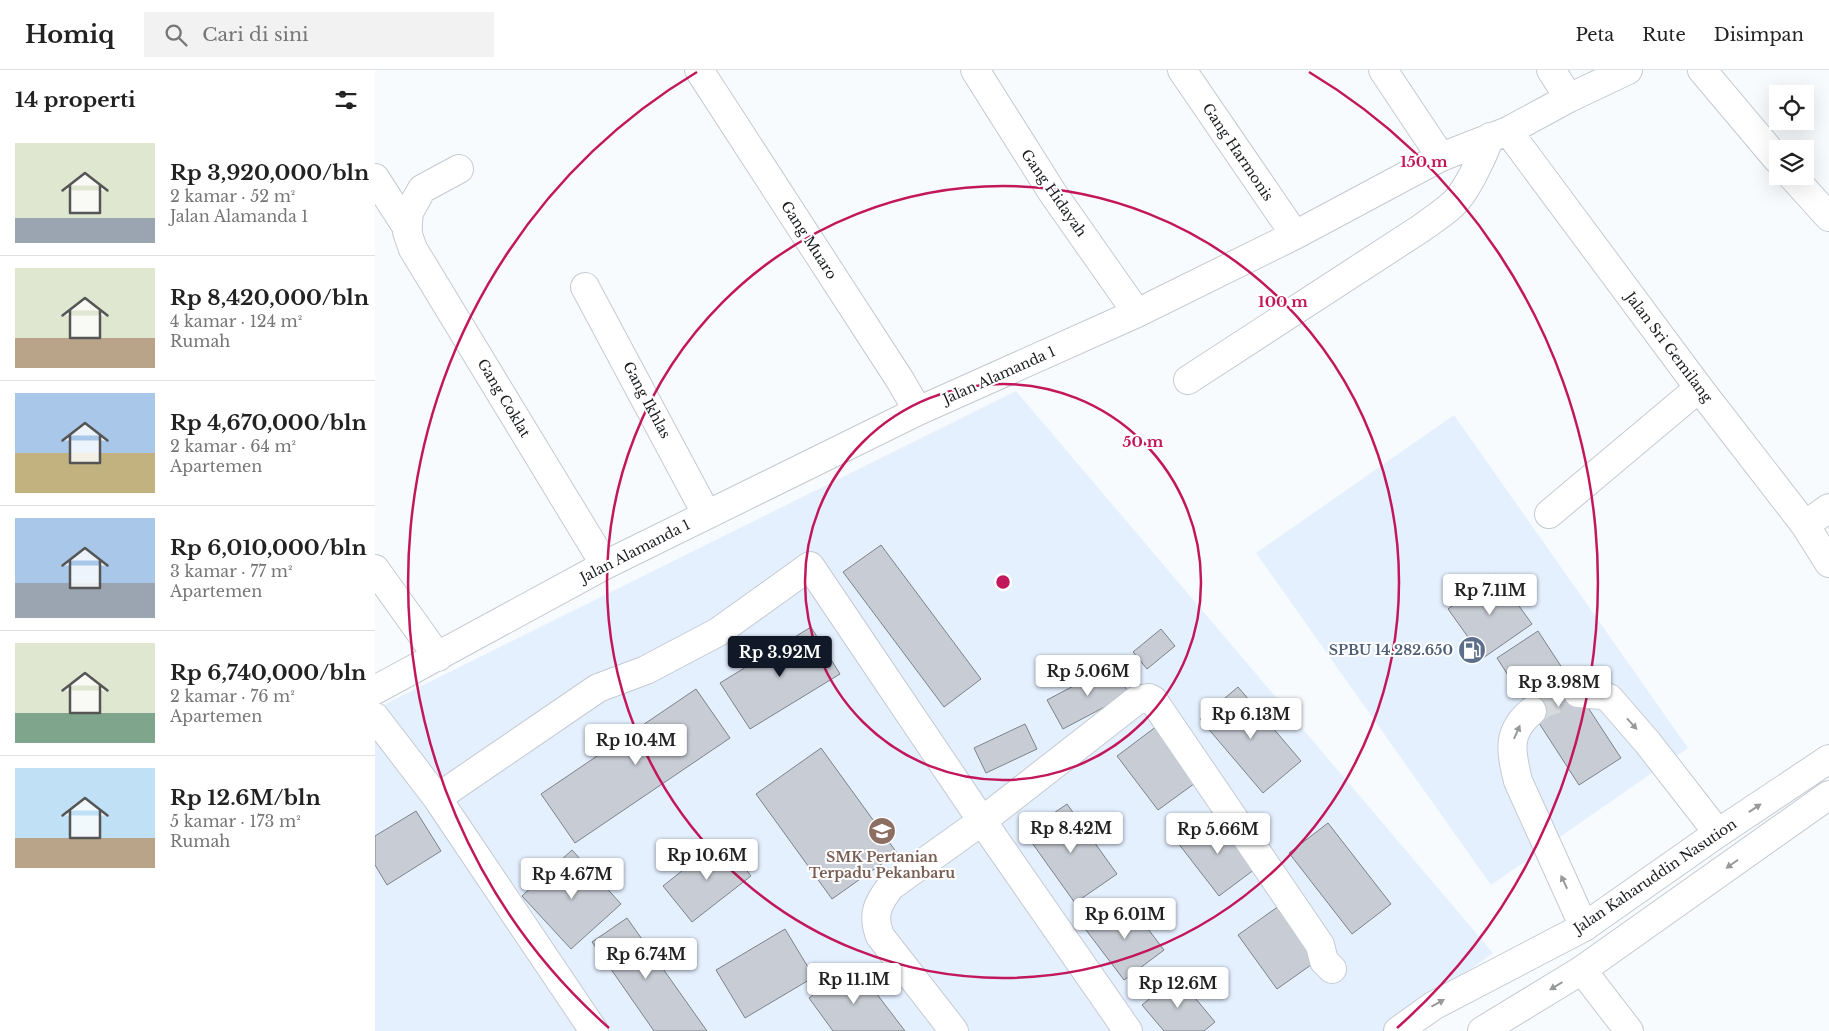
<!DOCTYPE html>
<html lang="id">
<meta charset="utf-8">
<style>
:root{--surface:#fff;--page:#f2f2f2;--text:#222;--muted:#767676;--line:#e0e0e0;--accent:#111827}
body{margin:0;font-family:"Libre Baskerville",serif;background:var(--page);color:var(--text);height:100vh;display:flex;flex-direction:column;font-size:19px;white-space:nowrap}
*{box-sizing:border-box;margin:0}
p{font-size:16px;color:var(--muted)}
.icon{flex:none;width:28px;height:28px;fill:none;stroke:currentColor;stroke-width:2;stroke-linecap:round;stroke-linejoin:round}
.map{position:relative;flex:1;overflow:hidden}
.panel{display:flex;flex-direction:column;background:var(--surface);width:375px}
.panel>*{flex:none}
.buttons{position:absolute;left:1394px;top:15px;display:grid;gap:10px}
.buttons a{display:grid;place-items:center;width:45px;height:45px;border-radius:0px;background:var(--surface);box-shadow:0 5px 20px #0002;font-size:25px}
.price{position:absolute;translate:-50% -42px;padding:0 11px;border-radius:5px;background:#fff;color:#222;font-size:16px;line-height:32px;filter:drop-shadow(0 1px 2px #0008)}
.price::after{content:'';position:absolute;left:50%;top:30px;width:15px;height:11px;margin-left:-8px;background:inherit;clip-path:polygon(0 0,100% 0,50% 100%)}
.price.current{background:var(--accent);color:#fff}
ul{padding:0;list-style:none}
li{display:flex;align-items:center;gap:15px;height:125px;padding:0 15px}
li+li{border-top:1px solid var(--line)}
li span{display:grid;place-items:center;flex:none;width:140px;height:100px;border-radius:0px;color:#555}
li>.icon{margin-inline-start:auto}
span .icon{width:60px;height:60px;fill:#fffc;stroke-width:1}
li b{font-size:21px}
h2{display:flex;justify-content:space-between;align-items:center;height:60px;padding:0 15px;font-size:21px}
header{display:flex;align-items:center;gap:30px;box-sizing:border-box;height:70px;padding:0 25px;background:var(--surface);border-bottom:1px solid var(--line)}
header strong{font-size:24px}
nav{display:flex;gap:28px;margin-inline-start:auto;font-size:18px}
.search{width:350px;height:45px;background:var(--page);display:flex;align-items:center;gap:12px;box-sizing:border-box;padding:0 18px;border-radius:0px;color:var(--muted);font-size:19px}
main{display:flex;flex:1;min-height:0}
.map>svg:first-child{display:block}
.built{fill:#e5f0ff}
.building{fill:#c8cdd5;stroke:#7d828a}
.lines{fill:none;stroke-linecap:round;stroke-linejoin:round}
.minor-tunnel{stroke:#d7dadd;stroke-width:28;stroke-dasharray:28 14;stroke-linecap:butt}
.minor-casing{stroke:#c4cad2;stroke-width:30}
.highway-casing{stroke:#c4cad2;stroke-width:30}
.minor{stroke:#fff;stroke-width:28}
.highway{stroke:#fff;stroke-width:28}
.oneway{fill:#98999a}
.ring{fill:none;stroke:#c2185b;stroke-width:2.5}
.labels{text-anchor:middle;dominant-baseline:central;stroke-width:4;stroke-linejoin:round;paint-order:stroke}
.street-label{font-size:14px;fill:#1a1c1f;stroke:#fff}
.service-label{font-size:14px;font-weight:bold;fill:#4e5e75;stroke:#fff;text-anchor:end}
.education-label{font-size:14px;font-weight:bold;fill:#785e54;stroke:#fff}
.centre{fill:#c2185b;stroke:#fff;stroke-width:2.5}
.ring-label{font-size:15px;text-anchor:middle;font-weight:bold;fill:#c2185b;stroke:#fff;stroke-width:4;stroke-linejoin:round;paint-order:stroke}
</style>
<header>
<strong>Homiq</strong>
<div class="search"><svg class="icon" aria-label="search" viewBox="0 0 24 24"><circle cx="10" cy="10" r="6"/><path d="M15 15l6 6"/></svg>Cari di sini</div>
<nav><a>Peta</a><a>Rute</a><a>Disimpan</a></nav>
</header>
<main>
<section class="panel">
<h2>14 properti<svg class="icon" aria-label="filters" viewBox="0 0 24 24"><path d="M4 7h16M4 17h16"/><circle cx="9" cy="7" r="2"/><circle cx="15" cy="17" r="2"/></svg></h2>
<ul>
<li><span style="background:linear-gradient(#dfe7d0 75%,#9aa5b1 0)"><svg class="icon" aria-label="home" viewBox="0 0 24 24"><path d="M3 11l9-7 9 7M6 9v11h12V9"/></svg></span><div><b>Rp 3,920,000/bln</b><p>2 kamar · 52 m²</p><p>Jalan Alamanda 1</p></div></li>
<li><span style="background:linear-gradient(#dfe7d0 70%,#b9a48a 0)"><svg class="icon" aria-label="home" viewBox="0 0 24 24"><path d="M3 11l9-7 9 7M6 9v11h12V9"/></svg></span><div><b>Rp 8,420,000/bln</b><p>4 kamar · 124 m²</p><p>Rumah</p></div></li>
<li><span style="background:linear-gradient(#a9c7e8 60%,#c2b280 0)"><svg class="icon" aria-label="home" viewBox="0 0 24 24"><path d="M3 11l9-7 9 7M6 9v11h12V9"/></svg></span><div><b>Rp 4,670,000/bln</b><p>2 kamar · 64 m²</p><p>Apartemen</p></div></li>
<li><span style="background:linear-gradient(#a9c7e8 65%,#9aa5b1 0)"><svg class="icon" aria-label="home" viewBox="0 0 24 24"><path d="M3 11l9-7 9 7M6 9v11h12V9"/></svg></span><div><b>Rp 6,010,000/bln</b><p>3 kamar · 77 m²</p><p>Apartemen</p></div></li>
<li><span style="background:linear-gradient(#dfe7d0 70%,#7fa58c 0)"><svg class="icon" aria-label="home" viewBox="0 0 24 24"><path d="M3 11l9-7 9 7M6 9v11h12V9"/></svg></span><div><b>Rp 6,740,000/bln</b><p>2 kamar · 76 m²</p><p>Apartemen</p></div></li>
<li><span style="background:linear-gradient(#bfe0f5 70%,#b9a48a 0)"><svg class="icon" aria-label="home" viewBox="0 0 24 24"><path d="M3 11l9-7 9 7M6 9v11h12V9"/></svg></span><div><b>Rp 12.6M/bln</b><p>5 kamar · 173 m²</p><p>Rumah</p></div></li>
</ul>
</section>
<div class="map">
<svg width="1454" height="961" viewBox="0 0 1454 961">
<rect width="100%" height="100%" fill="#f8fbfe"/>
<path class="built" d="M641 321 1118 883 1010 961H0V639Z
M1079 345 1313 678 1116 815 881 483Z"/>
<path class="building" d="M506 475 606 609 569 637 468 502Z
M1121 504 1157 554 1108 588 1073 539Z
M436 557 465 604 375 659 345 613Z
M786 559 800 576 772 599 758 582Z
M1163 561 1246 688 1204 715 1122 588Z
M738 595 754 624 688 659 672 630Z
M863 617 926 691 888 723 825 649Z
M321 619 355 668 200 773 166 724Z
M650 654 662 679 611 703 599 678Z
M782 656 823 711 783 740 742 686Z
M446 678 522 783 457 829 381 724Z
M692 734 742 804 700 833 650 763Z
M41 741 66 781 12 815 0 795V766Z
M842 743 884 796 844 826 803 773Z
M953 753 1016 834 977 864 914 783Z
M347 769 376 806 317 852 288 816Z
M197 780 246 834 196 879 147 826Z
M751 830 789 880 749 910 711 860Z
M904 836 943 890 902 919 863 865Z
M252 848 332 961H279L217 872Z
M410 859 439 907 370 948 341 900Z
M479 894 530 961H458L434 928Z
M802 906 840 952 829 961H789L767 935Z"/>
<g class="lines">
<path class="minor-tunnel" d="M1157 641 1171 632 1203 623"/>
<g class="minor-casing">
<path id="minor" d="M324 0 525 310 543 341
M600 0 677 122 762 243
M807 0 920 165
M1008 0 1066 87
M1176 0 1194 28
M1327 0 1402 89
M1133 61 1324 318 1430 455 1454 493
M84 99 47 119 34 142 32 162 38 179 230 495
M1417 106 1454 147
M0 108 33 159
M210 217 332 445
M813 310 1045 159C1056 151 1067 144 1077 135 1091 123 1108 86 1115 67
M1174 444 1324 318
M1430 455 1454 438
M0 499 63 587
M0 620 230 495 543 341 762 243 920 165 1066 87 1133 61 1194 28 1253 0
M1203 623 1226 625 1234 628 1273 673 1343 763
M1157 641C1131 662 1136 682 1143 711L1209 857
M0 647 62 728 219 961
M62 728 223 618 271 600 343 562 435 496 607 751 753 961
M1207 900 1254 961
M579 961 505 866C497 845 502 834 516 816L607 751 762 630 774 628 778 630 945 875 949 891 957 899"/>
</g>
<g class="highway-casing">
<path id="highway" d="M1023 961 1058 936 1209 857 1343 763 1454 689
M1107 961 1207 900 1454 725"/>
</g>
<use href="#minor" class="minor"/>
<use href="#highway" class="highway"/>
</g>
<defs><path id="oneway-solid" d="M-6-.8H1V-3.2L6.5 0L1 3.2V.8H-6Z" transform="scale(1.25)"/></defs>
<g class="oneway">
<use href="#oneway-solid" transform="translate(1257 654) rotate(48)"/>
<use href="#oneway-solid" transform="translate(1142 662) rotate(-66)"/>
<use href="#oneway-solid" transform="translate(1380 738) rotate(-34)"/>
<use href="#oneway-solid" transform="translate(1357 794) rotate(145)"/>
<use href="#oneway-solid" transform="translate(1189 812) rotate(-115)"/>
<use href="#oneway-solid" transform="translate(1181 916) rotate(149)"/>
<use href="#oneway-solid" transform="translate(1063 933) rotate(-29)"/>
</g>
<g class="ring">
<circle cx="628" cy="512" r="198"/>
<circle cx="628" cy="512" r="396"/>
<path d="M234 958A595 595 0 0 1 322 2M934 2A595 595 0 0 1 1022 958"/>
</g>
<defs>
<g id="fuel-disc" transform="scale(1.4375)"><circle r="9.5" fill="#5c6f8a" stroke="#fff"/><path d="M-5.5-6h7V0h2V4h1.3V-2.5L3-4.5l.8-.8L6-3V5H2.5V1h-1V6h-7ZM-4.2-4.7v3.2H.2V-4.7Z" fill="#fff"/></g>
<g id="school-disc" transform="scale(1.4375)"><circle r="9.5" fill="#8d6e63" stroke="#fff"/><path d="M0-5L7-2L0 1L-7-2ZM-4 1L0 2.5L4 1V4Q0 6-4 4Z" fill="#fff"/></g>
</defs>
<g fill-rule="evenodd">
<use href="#fuel-disc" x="1097" y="580"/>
<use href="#school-disc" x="507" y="761"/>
</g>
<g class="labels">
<g class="street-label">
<text transform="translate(863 82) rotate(56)">Gang Harmonis</text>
<text transform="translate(679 123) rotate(55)">Gang Hidayah</text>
<text transform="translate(434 170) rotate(57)">Gang Muaro</text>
<text transform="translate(1294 277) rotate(53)">Jalan Sri Gemilang</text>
<text transform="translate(624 305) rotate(-24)">Jalan Alamanda 1</text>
<text transform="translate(129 328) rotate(59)">Gang Coklat</text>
<text transform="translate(272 330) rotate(62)">Gang Ikhlas</text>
<text transform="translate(260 481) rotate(-27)">Jalan Alamanda 1</text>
<text transform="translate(1280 806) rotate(-34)">Jalan Kaharuddin Nasution</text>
</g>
<g class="service-label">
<text x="1078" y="580">SPBU 14.282.650</text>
</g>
<g class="education-label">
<text x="507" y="787">SMK Pertanian<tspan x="507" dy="16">Terpadu Pekanbaru</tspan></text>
</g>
</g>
<circle cx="628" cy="512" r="8" class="centre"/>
<g class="ring-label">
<text x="1049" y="97">150 m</text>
<text x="908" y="237">100 m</text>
<text x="768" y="377">50 m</text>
</g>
</svg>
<div class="buttons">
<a><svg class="icon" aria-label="locate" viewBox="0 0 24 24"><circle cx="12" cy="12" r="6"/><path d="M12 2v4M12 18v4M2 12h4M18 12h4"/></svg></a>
<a><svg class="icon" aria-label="layers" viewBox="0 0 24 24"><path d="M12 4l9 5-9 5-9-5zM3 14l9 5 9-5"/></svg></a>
</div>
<b class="price" style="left:1115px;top:546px">Rp 7.11M</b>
<b class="price current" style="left:405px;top:608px">Rp 3.92M</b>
<b class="price" style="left:713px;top:627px">Rp 5.06M</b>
<b class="price" style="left:1184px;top:638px">Rp 3.98M</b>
<b class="price" style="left:876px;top:670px">Rp 6.13M</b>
<b class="price" style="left:261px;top:696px">Rp 10.4M</b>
<b class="price" style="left:696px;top:784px">Rp 8.42M</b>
<b class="price" style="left:843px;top:785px">Rp 5.66M</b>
<b class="price" style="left:332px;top:811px">Rp 10.6M</b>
<b class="price" style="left:197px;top:830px">Rp 4.67M</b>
<b class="price" style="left:750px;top:870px">Rp 6.01M</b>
<b class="price" style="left:271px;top:910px">Rp 6.74M</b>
<b class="price" style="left:479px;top:935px">Rp 11.1M</b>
<b class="price" style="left:803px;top:939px">Rp 12.6M</b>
</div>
</main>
